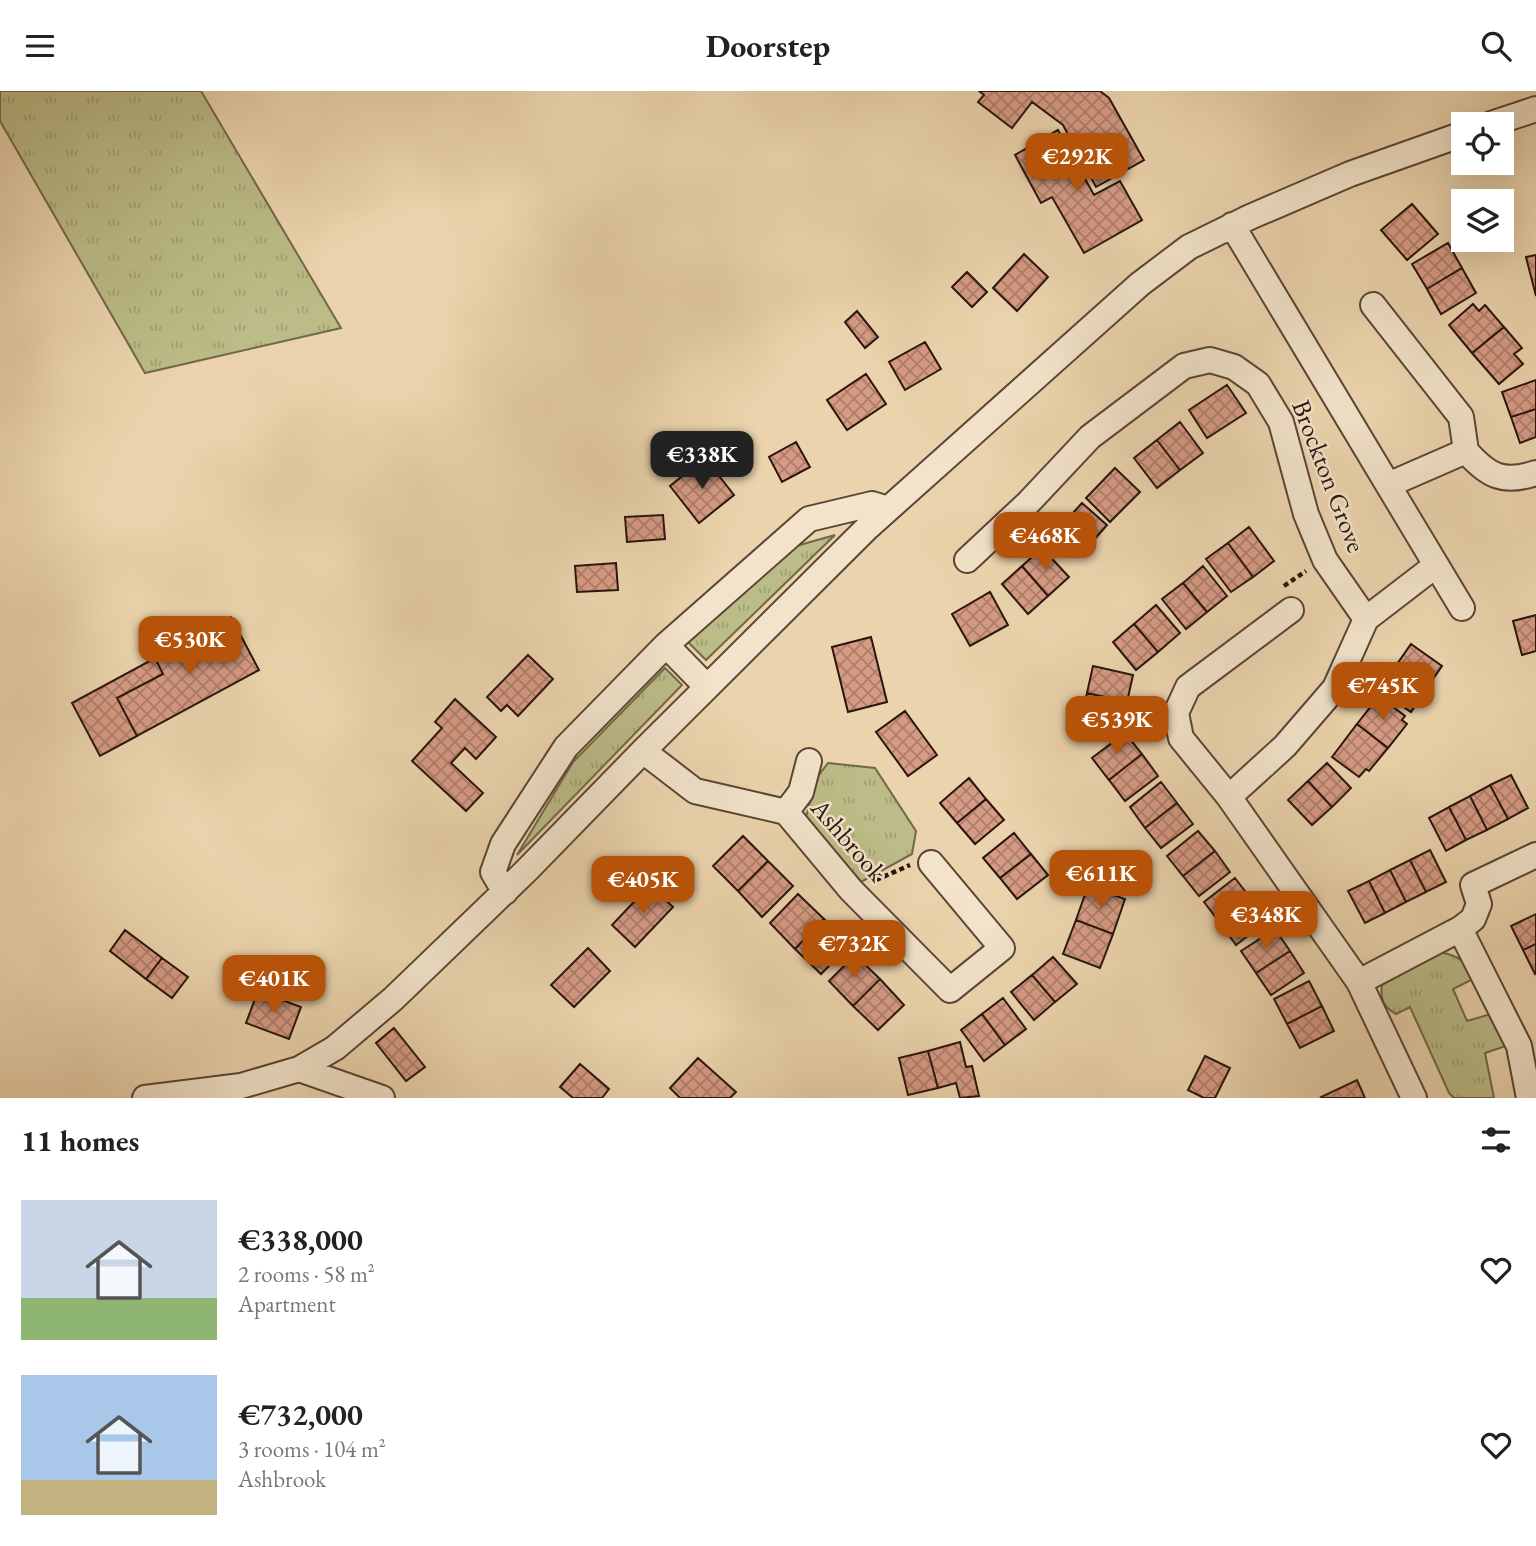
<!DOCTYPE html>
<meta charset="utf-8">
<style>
:root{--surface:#fff;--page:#f6f6f6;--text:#222;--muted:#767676;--accent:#b45309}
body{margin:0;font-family:"EB Garamond",serif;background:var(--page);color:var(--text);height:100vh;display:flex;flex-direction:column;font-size:26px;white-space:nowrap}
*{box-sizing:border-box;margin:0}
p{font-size:23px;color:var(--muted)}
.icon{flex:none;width:38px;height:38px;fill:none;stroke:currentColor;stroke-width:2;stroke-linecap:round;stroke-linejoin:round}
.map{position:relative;height:1007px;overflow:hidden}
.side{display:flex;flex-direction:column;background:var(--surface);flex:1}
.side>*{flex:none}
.controls{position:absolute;left:1451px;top:21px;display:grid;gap:14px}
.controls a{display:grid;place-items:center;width:63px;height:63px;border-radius:0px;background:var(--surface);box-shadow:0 7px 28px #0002;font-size:35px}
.price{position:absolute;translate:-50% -60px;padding:0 16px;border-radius:14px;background:var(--accent);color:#fff;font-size:23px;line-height:46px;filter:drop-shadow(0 2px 4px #0008)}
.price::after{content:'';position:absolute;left:50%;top:42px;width:21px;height:16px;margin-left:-10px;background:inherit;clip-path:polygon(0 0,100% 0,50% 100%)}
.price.on{background:#222;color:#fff}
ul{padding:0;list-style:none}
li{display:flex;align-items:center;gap:21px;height:175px;padding:0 21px}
li span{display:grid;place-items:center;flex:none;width:196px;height:140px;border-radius:0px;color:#555}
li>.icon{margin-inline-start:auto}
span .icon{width:84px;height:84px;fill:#fffc;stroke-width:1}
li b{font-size:30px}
h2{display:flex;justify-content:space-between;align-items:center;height:84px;padding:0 21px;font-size:30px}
header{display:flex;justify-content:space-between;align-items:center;height:91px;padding:0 21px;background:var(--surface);font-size:32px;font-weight:700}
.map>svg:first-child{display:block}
.grass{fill:url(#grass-tufts);stroke:#72684a;stroke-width:2}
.building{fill:url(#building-cross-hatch);stroke:#29150e;stroke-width:2}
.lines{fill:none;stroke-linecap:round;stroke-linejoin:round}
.minor-casing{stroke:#5a4536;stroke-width:28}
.path{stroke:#29150e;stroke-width:4.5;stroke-dasharray:5 3.5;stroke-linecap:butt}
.minor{stroke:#f2e3ca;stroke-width:24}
.labels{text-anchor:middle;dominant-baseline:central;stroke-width:5;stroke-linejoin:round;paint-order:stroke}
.street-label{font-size:26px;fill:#29150e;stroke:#f2e3ca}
</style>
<header><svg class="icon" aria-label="menu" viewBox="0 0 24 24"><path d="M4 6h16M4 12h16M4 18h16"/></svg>Doorstep<svg class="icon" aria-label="search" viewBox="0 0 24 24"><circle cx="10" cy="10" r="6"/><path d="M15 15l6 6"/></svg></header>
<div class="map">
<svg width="1536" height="1007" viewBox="0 0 1536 1007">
<defs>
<pattern id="grass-tufts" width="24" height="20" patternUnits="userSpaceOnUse" patternTransform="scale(1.75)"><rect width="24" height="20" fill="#bbbc87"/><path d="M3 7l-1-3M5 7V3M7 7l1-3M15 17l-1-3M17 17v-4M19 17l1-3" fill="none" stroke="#a1a173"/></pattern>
<pattern id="building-cross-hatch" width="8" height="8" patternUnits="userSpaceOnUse" patternTransform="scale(1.75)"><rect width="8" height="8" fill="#d69b84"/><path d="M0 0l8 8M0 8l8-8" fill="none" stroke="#ae7d6a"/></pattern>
</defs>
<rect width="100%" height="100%" fill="#ebd4ad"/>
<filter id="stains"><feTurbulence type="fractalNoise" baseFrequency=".00286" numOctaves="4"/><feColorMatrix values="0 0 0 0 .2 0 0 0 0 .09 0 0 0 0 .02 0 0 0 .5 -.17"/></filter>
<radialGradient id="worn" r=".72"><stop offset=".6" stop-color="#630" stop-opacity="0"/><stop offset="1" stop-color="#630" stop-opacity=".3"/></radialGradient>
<path class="grass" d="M0 0H201L341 237 145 282 0 30Z
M835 444 706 569 688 551 789 457Z
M665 577 682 594 517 764 573 671Z
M828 672 875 677 916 740 912 763 861 791 806 726 816 688Z
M1439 861C1461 865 1463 869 1473 888L1453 898 1467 930 1491 923 1506 955 1485 962 1494 1007H1454L1449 1002 1410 916 1396 923C1383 916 1380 907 1382 894Z"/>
<path class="building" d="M979 0H1100L1109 7 1144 69 1096 96 1063 34 1032 11 1012 37 978 11 984 4Z
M1058 39 1094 104 1120 90 1142 129 1084 162 1052 106 1041 112 1015 64Z
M1412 113 1438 143 1407 169 1381 139Z
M1448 152 1462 177 1427 198 1412 173Z
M1024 163 1048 186 1017 220 993 197Z
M1536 164V205L1526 166Z
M1462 177 1476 202 1441 223 1427 198Z
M967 181 987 201 972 216 952 196Z
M1473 213 1479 220 1485 214 1504 236 1472 262 1449 234Z
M857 220 878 246 865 257 845 231Z
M1504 236 1522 257 1514 263 1523 273 1499 293 1472 262Z
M925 251 941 278 905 299 889 271Z
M866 283 886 313 847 339 827 309Z
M1536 289V318L1511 326 1502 301Z
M1227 294 1246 322 1207 347 1189 319Z
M1536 318V346L1520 352 1511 326Z
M1180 331 1203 362 1180 379 1157 349Z
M1157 349 1180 379 1157 397 1134 367Z
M796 351 810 376 782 391 769 366Z
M705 367 734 404 699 432 670 395Z
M1115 377 1140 401 1110 431 1086 407Z
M1082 412 1107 434 1079 466 1054 443Z
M663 424 665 448 627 451 625 426Z
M1249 436 1274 470 1253 486 1228 452Z
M1228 452 1253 486 1231 501 1206 468Z
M1042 457 1069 486 1048 505 1022 475Z
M616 472 618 499 577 501 575 475Z
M1022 475 1048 505 1028 523 1002 493Z
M1203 475 1227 505 1207 521 1183 492Z
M1183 492 1207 521 1186 538 1162 508Z
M990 501 1008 534 970 555 952 523Z
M1156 514 1180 542 1158 561 1134 533Z
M1536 524V560L1522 564 1513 530Z
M231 526 259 579 137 645 117 607 163 583 155 567Z
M1134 533 1158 561 1136 579 1113 551Z
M871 546 887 611 848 621 832 556Z
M1411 553 1442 575 1426 598 1395 576Z
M528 564 553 588 518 625 507 614 501 620 487 606Z
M155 567 163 583 117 607 137 645 100 665 72 612Z
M1093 575 1133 584 1127 611 1087 602Z
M1395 576 1426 598 1411 621 1380 600Z
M1087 602 1127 611 1121 638 1081 629Z
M1379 605 1405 625 1402 629 1407 633 1388 657 1357 633Z
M455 608 496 646 476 668 465 657 451 672 483 702 466 720 412 670 442 637 435 631Z
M905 620 937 664 908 685 876 641Z
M1357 633 1388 657 1369 680 1366 678 1359 686 1332 666Z
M1125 642 1142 663 1109 689 1092 667Z
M1142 663 1158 685 1125 710 1109 689Z
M1327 672 1351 697 1332 716 1308 690Z
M1511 684 1528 717 1508 728 1490 694Z
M969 687 986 708 957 732 940 712Z
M1308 690 1332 716 1312 734 1288 709Z
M1161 691 1177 712 1145 737 1130 716Z
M1490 694 1508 728 1487 739 1470 705Z
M1470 705 1487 739 1466 749 1449 716Z
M986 708 1004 729 975 753 957 732Z
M1177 712 1193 733 1161 757 1145 737Z
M1449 716 1466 749 1446 760 1429 727Z
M1198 740 1215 760 1183 785 1167 765Z
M1014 742 1031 763 1000 787 983 767Z
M743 745 768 770 738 800 713 775Z
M1430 759 1446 791 1426 801 1410 769Z
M1215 760 1230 781 1199 805 1183 785Z
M1031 763 1048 784 1017 808 1000 787Z
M1410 769 1426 801 1406 811 1390 779Z
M768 770 793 795 762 826 738 800Z
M1390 779 1406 811 1385 822 1369 790Z
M1235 787 1251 808 1220 832 1204 811Z
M1369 790 1385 822 1365 832 1348 800Z
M650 794 673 816 635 856 612 834Z
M1088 795 1125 808 1113 843 1076 829Z
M798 803 824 828 795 858 770 832Z
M1251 808 1268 829 1236 854 1220 832Z
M1536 823V853L1523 859 1511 835Z
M824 828 850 854 821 883 795 858Z
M1076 829 1113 843 1100 877 1063 863Z
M1275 838 1290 860 1256 882 1241 860Z
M125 839 162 867 146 888 110 860Z
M1536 853V882L1535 883 1523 859Z
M588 857 610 880 574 916 551 894Z
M1290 860 1304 882 1271 904 1256 882Z
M855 864 880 888 853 915 829 890Z
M1053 866 1077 893 1055 911 1032 884Z
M162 867 188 886 172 907 146 888Z
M1032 884 1055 911 1034 929 1011 901Z
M880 888 904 914 878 939 853 915Z
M1309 890 1322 915 1287 933 1274 908Z
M258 900 301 916 289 948 246 932Z
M1003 907 1026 938 1005 954 982 923Z
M1322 915 1334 940 1300 957 1287 933Z
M982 923 1005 954 984 970 961 939Z
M394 937 425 976 406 990 376 952Z
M960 951 966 976 972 975 979 1005 960 1007 956 992 938 997 928 960Z
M928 960 938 997 908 1004 899 967Z
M1205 965 1230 977 1215 1007H1204L1188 999Z
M698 967 736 1001 730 1007H680L670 997Z
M580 973 609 998 602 1007H573L560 996Z
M1357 989 1365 1007H1322L1321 1006Z"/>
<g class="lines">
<g class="minor-casing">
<path id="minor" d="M1491 33 1536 18
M1232 134 1462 517
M1373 214 1461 326 1466 360
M1388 394 1466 360C1488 385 1503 393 1536 382
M967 469 1028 412 1090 346 1184 275 1210 269 1234 276 1258 293 1281 331 1306 423 1325 469 1366 528
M1291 519 1188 596 1176 622 1181 647 1229 706 1359 891 1414 1007
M666 554 707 596
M643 660 695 700 786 721 851 799 950 899 1002 857 931 772
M1229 706 1285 655 1335 597 1366 528 1435 475
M786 721 801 701 809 670
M505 801 493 781 503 753 566 656 666 554 809 428 872 413 888 418
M1460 838 1519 955 1529 1007
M1359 891 1460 838 1473 828 1479 813 1473 794 1536 764
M299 978 382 1007
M145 1007 241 995 299 978 335 957 393 908 526 780 643 660 867 437 1140 193 1189 156 1250 126 1350 83 1463 43"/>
</g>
<path class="path" d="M1284 495 1306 480
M876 789 910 774"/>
<use href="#minor" class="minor"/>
</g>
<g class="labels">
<g class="street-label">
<text transform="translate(1329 385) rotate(69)">Brockton Grove</text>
<text transform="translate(849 749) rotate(49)">Ashbrook</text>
</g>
</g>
<rect width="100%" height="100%" filter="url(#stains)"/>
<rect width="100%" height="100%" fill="url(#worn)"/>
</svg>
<div class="controls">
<a><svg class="icon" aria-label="locate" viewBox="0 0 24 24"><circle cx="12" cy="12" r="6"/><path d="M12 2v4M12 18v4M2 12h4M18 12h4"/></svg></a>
<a><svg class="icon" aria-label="layers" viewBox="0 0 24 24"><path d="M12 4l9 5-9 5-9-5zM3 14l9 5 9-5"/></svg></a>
</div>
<b class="price" style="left:1077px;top:102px">€292K</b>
<b class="price on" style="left:702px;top:400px">€338K</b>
<b class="price" style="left:1045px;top:481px">€468K</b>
<b class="price" style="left:190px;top:585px">€530K</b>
<b class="price" style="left:1383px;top:631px">€745K</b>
<b class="price" style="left:1117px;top:665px">€539K</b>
<b class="price" style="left:1101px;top:819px">€611K</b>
<b class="price" style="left:643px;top:825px">€405K</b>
<b class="price" style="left:1266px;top:860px">€348K</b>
<b class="price" style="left:854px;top:889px">€732K</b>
<b class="price" style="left:274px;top:924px">€401K</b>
</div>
<section class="side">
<h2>11 homes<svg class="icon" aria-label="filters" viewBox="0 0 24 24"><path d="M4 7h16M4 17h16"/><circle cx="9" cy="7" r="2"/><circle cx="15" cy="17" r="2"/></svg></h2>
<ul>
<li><span style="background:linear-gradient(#c9d6e8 70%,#8fb573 0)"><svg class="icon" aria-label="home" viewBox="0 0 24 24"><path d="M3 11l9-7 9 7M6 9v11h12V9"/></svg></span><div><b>€338,000</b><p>2 rooms · 58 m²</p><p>Apartment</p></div><svg class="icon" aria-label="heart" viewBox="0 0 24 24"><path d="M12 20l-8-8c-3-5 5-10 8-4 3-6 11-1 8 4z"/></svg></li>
<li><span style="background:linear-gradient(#a9c7e8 75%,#c2b280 0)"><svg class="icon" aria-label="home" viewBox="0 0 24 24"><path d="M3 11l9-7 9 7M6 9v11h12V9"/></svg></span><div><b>€732,000</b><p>3 rooms · 104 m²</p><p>Ashbrook</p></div><svg class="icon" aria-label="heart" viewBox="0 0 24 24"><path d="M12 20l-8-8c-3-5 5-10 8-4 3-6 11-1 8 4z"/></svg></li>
</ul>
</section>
